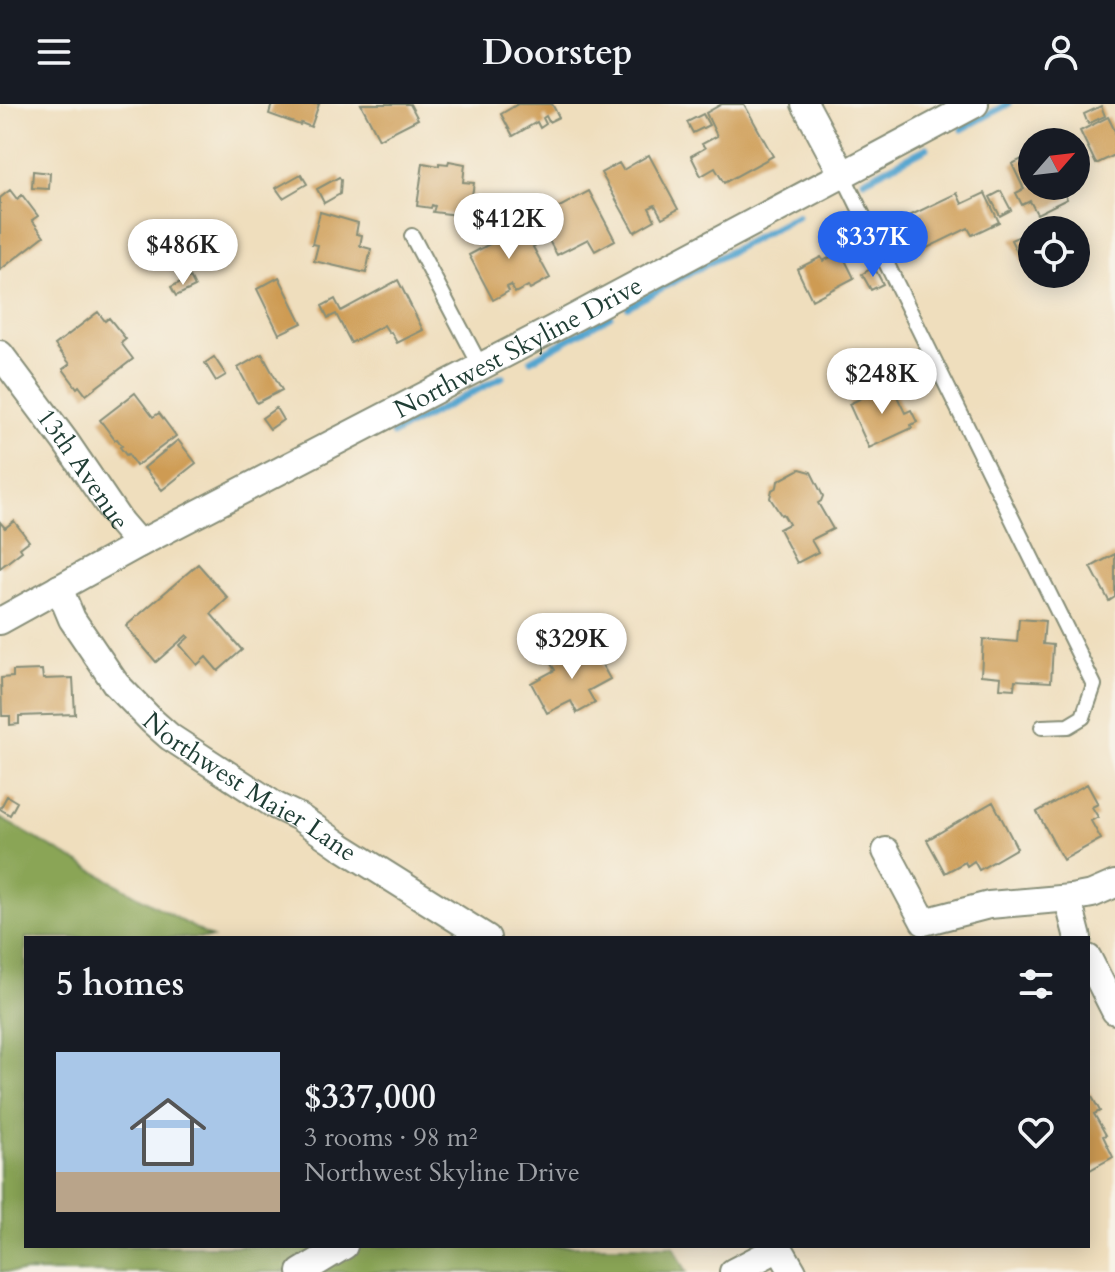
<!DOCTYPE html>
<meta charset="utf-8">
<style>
:root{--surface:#171b24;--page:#20242c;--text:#f1f3f6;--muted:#9ea1a6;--line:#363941;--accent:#2563eb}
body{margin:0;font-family:Cardo,serif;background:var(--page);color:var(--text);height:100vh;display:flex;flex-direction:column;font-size:30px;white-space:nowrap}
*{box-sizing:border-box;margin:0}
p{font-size:26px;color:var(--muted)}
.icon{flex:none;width:44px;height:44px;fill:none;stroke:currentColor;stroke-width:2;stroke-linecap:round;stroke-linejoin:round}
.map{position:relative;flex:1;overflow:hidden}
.side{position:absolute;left:24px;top:832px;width:1066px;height:312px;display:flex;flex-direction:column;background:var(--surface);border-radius:0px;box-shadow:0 4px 20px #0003}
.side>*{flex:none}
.needle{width:52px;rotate:62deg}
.tools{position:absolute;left:1018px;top:24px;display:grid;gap:16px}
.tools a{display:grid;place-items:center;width:72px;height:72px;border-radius:50%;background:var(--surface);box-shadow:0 4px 20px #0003;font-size:40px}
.price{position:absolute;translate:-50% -68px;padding:0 18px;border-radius:28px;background:#fff;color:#222;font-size:26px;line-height:52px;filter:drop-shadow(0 2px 4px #0008)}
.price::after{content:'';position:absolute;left:50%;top:48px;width:24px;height:18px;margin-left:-12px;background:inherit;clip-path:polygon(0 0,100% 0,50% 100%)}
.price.current{background:var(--accent);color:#fff}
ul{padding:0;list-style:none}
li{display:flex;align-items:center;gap:24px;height:200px;padding:0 32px}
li+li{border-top:2px solid var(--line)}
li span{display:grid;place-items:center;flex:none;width:224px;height:160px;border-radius:0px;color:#555}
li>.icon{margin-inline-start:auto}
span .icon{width:96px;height:96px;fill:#fffc;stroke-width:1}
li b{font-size:34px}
h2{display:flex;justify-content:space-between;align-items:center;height:96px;padding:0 32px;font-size:34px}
header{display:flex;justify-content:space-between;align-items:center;height:104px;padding:0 32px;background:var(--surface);font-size:36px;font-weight:600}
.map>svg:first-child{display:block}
.forest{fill:#8aa556;stroke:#547145;stroke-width:2}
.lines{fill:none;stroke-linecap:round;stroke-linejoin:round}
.stream{stroke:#55a5cf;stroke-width:7}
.building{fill:#ce9b53}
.service-casing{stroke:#878e78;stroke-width:18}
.minor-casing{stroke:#878e78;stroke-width:30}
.service{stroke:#fff;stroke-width:14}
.minor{stroke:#fff;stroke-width:26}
.labels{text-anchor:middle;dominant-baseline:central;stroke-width:6;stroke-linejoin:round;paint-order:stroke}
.street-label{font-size:26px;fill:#1f3d34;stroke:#f7f3e8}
</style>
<header><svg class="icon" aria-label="menu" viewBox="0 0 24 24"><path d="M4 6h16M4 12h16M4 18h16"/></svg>Doorstep<svg class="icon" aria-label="person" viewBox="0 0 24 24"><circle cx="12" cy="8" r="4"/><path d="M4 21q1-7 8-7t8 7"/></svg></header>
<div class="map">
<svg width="1115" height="1168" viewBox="0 0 1115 1168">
<rect width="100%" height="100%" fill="#f7f3e8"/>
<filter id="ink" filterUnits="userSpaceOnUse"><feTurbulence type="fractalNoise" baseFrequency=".0125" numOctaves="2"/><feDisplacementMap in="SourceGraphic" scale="16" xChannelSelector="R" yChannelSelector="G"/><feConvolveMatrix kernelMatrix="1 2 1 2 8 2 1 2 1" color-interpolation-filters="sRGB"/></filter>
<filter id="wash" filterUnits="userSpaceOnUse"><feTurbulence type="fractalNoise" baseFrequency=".006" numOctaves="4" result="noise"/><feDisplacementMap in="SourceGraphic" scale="32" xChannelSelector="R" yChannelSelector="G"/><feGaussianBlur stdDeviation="1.8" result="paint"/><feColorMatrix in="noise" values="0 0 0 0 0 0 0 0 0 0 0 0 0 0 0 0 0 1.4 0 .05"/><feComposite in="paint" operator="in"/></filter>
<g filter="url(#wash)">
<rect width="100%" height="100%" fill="#efdebd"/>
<path class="forest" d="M0 714 212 834H26V1142H673L687 1168H0Z"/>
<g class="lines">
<path class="stream" d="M962 25 1008 0
M864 76 927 44
M628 202 797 112
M531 256 610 212
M393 330 502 273"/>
</g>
<g id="blocks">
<path class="building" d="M272 0H319L311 23 301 19 300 21 269 10Z
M361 0H410L418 15 379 35Z
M518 0H552L559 13 549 18 546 12 543 14 546 20 540 24 537 18 513 32 501 10Z
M722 0H744L773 52 724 79 715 64 701 72 691 52 705 44 702 40 717 32 706 9Z
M1101 2 1105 12 1088 20 1084 10Z
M703 10 709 21 693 29 687 18Z
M1108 13 1115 27V51L1096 60 1080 27Z
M1032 50V82H1061L1067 95 1037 110 1030 97 1022 101 1016 89 1024 85 1012 60Z
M649 51 678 105 662 114 655 101 649 104 655 116 634 128 601 69 619 59 623 66Z
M449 57 465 60 463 78 474 79 469 111 458 109V111L433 108 435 102 432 101 431 104 417 102 423 59 439 62V59L448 60Z
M33 67 50 69 49 85 32 84Z
M301 70 307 80 283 94 276 84Z
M339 73 341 76 340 90 324 99 317 85Z
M10 86 17 95 22 91 38 112 32 116 44 132 0 166V94Z
M589 87 615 136 595 147 588 135 557 151 537 115Z
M1001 87 1011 106 1000 112 990 93Z
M957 89 962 100 985 89 999 118 972 131 968 124 921 147 905 114Z
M320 108 358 119 356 130 362 131 360 142 371 145 366 169 314 157 318 141 312 140Z
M512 112 527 134 531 132 536 141 533 143 550 174 530 185 528 182 515 189 511 181 507 183 509 187 493 196 469 151 501 134 494 121Z
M1022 131 1032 150V158L1024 162 1011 136Z
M841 148 854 174 812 196 797 165 821 153 823 157Z
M874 163 883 180 871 186 862 170Z
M190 173 195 183 176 192 171 183Z
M279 173 302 219 279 230 257 185Z
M398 176 423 226 397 239 391 228 389 229 384 221 351 239 336 210 328 214 322 202 335 195 341 207Z
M98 208 105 217 109 214 126 235 121 239 133 255 86 291 79 282 77 284 63 265 70 260 55 241Z
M262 250 282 286 257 299 238 264Z
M214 253 226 271 216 277 205 259Z
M891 280 905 309 911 306 917 318 911 321 912 324 869 344 849 300Z
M135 289 153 313 159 309 176 332 136 362 128 350 126 351 120 343 122 342 117 335 115 336 100 316Z
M276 304 283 316 270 325 262 314Z
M178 336 196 359 162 386 144 364Z
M800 365 811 368 823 392 821 397 818 399 833 425 811 436 818 448 797 459 779 425 789 420 783 410 781 411 770 394 772 386 777 383 778 377Z
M14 417 29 437 20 444 22 447 0 464V418L5 424Z
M1115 450V493L1109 497 1091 463Z
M198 460 228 494 211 510 242 546 218 567 206 553 197 561 180 541 189 533 187 531 156 558 126 522Z
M1019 515 1045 517 1043 540 1053 541 1051 578 1015 576 1014 585 1000 584 1001 573 981 571 983 535 1017 538Z
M590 539 610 575 588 587 595 599 577 609 571 597 547 609 531 579 555 566 551 560Z
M42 566 43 575 73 574 75 610 19 612V620L10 621V612H2L1 574 13 573V567Z
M1087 680 1098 700 1092 703 1098 713 1091 717 1101 735 1063 756 1037 708Z
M7 692 17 698 10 711 0 705Z
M993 698 1017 744 979 766 974 757 967 762 965 758 945 769 927 736Z
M1088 986 1100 1007 1094 1010 1106 1031 1103 1032 1113 1053 1088 1067Z"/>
</g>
</g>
<g filter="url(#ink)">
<use href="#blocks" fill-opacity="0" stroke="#878e78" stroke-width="2"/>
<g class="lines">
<g class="service-casing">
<path id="service" d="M843 71 1094 581 1083 613 1068 622 1042 623
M412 132 481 263"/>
</g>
<g class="minor-casing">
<g id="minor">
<path d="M805 0 843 71"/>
<path id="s1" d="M0 250 65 337 120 418 139 440"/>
<path id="s2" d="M59 484 72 515 116 580 152 617 170 633 276 702 299 713 342 743 487 834"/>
<path id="s3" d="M0 517 139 440 553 225 975 0"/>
<path d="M886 747 924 818 989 801 1071 794 1092 790 1115 780"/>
<path d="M1071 794V807L1078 834"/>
<path d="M1088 854 1115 907"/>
<path d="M778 1142 793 1168"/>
<path d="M301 1168 344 1142"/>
<path d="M733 1168 779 1144"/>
</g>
</g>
<use href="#service" class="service"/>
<use href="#minor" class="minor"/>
</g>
</g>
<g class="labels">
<g class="street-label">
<text stroke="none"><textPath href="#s3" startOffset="586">Northwest Skyline Drive</textPath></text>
<text stroke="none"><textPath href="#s1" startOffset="142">13th Avenue</textPath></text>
<text stroke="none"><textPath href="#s2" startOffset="282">Northwest Maier Lane</textPath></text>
</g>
</g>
</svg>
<div class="tools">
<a><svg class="needle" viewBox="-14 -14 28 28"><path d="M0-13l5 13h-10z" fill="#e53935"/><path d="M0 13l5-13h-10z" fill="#9ea1a6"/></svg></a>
<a><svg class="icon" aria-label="locate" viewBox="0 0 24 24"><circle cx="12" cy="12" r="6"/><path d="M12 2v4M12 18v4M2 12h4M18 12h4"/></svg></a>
</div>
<b class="price" style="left:509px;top:157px">$412K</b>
<b class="price current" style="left:873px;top:175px">$337K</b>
<b class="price" style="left:183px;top:183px">$486K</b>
<b class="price" style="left:882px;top:312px">$248K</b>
<b class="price" style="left:572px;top:577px">$329K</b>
<section class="side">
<h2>5 homes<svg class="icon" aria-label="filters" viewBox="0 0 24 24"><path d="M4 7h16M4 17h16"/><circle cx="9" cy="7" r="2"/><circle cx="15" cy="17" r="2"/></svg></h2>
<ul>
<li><span style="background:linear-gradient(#a9c7e8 75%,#b9a48a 0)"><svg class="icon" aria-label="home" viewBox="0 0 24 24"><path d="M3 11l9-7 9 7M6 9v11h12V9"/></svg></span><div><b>$337,000</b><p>3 rooms · 98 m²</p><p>Northwest Skyline Drive</p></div><svg class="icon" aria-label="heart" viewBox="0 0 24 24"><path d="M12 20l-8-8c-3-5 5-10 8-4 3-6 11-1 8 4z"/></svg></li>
</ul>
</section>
</div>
